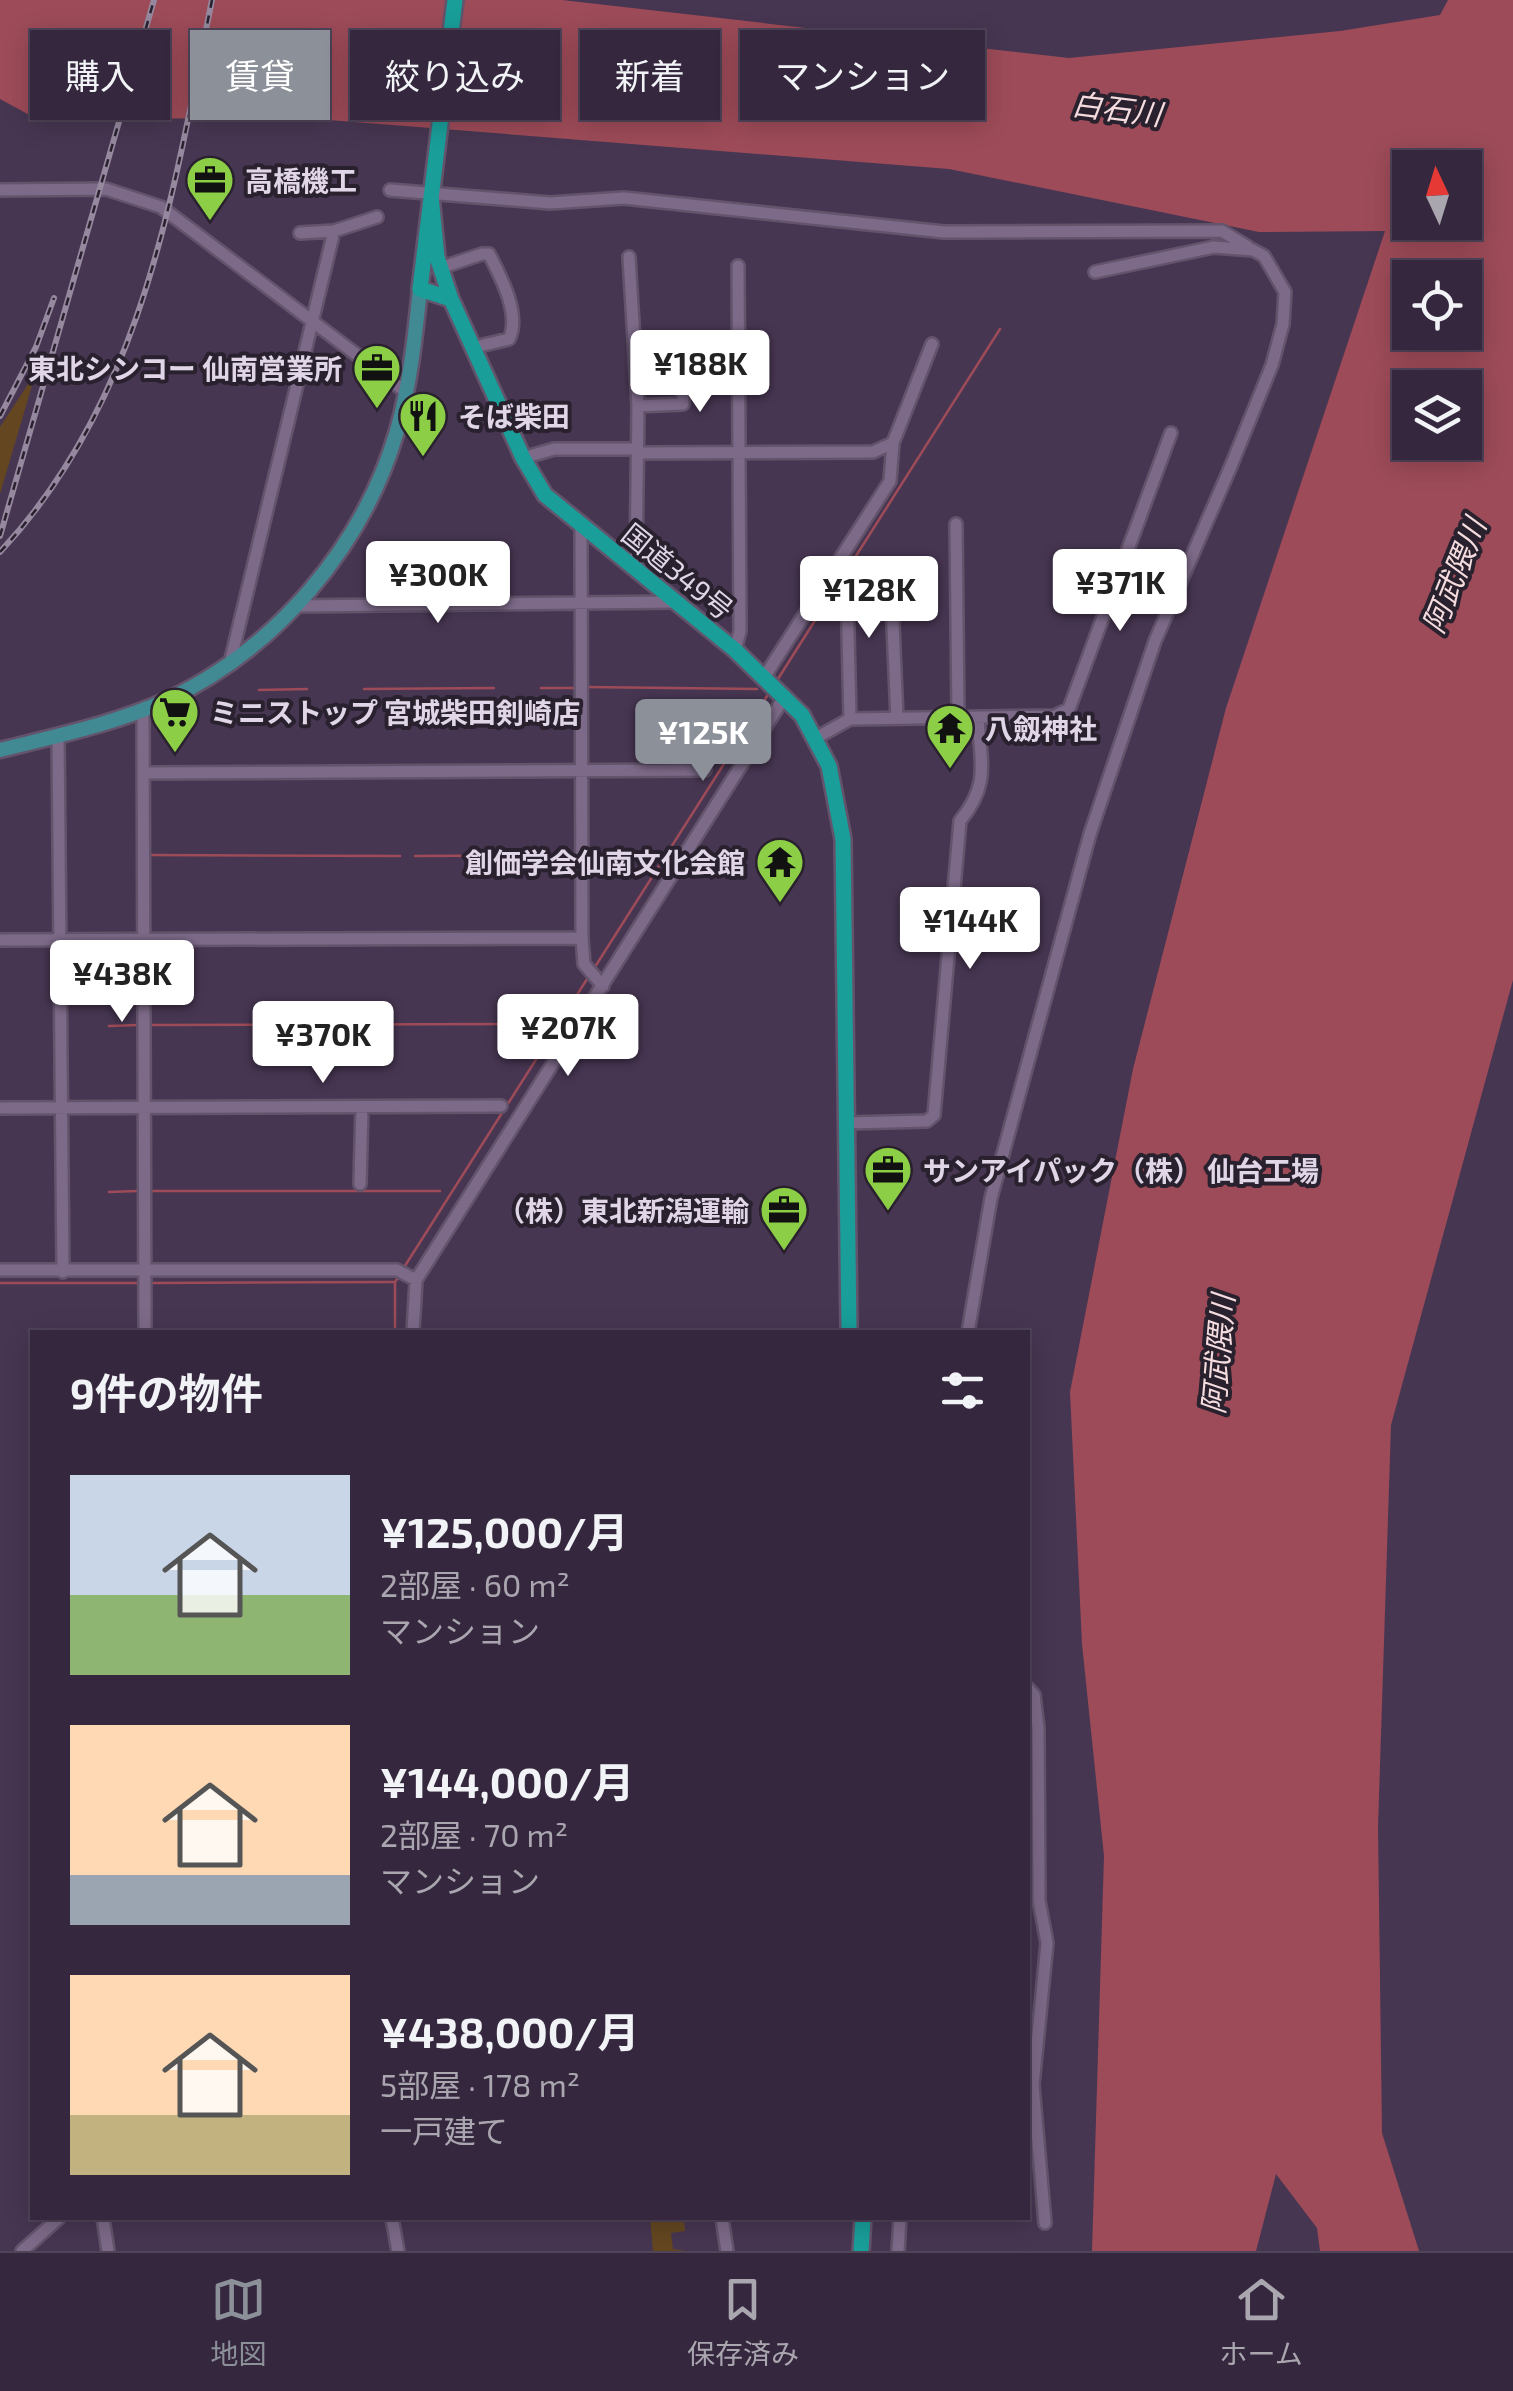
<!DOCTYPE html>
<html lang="ja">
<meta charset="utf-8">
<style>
:root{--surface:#35283e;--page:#403449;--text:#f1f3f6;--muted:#aaa6b0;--line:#4f4458;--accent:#8c9099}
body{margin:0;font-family:"Exo 2","Noto Sans JP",sans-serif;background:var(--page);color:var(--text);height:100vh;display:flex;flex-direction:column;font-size:38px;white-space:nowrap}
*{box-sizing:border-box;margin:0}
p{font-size:32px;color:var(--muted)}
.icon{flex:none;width:55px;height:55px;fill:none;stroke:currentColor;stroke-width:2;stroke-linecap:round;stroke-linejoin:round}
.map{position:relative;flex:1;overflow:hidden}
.drawer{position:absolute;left:30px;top:1330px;width:1000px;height:890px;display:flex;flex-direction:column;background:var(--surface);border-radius:0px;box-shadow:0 5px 25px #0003,0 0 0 2px var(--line)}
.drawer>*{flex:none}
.top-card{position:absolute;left:30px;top:30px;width:1000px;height:90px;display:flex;gap:20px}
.needle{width:65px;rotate:356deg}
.fabs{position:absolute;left:1392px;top:150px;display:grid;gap:20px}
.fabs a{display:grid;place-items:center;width:90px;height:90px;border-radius:0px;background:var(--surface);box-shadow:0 5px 25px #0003,0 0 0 2px var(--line);font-size:50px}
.price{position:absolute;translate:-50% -85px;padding:0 22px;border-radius:10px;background:#fff;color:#222;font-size:32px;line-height:65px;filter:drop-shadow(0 2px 5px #0008)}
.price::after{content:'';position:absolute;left:50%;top:60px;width:30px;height:22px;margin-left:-15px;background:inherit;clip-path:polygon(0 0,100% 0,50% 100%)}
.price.selected{background:var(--accent);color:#fff}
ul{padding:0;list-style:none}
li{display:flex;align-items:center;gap:30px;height:250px;padding:0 40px}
li span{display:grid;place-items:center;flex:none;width:280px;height:200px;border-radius:0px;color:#555}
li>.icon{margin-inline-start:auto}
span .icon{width:120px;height:120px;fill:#fffc;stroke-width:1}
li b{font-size:42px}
h2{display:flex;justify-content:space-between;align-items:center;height:120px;padding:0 40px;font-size:42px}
.pill{padding:0 35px;border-radius:0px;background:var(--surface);box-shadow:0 5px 25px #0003,0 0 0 2px var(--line);font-size:35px;line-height:90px}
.pill.selected{background:var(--accent);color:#fff}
.tab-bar{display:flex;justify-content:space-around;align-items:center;height:140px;border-top:2px solid var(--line);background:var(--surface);font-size:28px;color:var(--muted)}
.tab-bar a{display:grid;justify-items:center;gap:5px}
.tab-bar .selected{color:var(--accent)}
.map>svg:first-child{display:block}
.green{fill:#644721}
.water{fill:#9d4b58;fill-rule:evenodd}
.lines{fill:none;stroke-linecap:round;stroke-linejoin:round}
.stream{stroke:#9d4b58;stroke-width:2.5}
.minor-casing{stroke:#63546c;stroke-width:16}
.major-casing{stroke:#63546c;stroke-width:19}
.highway-casing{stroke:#63546c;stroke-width:20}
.minor{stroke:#7d6a89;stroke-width:11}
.major{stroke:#418993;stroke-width:14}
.highway{stroke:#199e9a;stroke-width:15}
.rail-casing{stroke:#96899f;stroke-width:6}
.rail{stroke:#29212e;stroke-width:2.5;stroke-dasharray:8;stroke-linecap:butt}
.labels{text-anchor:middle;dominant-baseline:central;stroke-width:8;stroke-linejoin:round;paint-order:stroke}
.poi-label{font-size:28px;font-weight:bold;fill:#e0d6e7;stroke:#29212e;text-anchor:start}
.street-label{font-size:28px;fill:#e0d6e7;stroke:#29212e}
.water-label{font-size:30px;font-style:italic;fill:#f5dcde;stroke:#29212e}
</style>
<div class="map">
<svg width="1513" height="2251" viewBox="0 0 1513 2251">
<rect width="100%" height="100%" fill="#473652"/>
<path class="green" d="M36 372 5 477 0 494V427Z
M650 2218H684L685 2231 671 2233 673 2249 686 2251H653Z"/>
<path class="water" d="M0 0H562L1069 58 1340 31 1440 15 1448 0H1513V980L1391 1425 1378 1827 1382 2133 1419 2251H1320L1317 2228 1276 2174 1256 2251H1092L1104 1856 1082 1644 1070 1392 1133 1069 1226 708 1385 231 1259 232 949 169 316 119 35 118 0 99ZM1410 168H1465V222H1410ZM1410 278H1465V332H1410ZM1410 388H1465V442H1410Z"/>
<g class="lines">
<path class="stream" d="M776 682 1000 329
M587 687 757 689
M541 688H575
M364 689 494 688
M259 690 307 689
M146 855 400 856
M587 855 655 854
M415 856 576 855
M593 970 769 693
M151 1025 558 1024
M109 1026 138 1025
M150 1191H440
M109 1192 137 1191
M403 1269 589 976
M0 1283H138
M151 1283 393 1282
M395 1332V1282L399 1276"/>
<g class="minor-casing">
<path id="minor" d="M0 190 106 189 161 207 406 392
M390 190 550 203 624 198 944 232 1222 231 1248 247
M300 233 334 231
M629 257 638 406 636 569
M440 268 482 254H489C501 277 521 315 509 339L475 347
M638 406 683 404V366H739
M637 453 873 452 893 443
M523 458 554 449H638
M956 524 958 717
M581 526 582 938 584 964 603 986
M296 606 677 602
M735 650 740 631 738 266
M230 663 334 231 377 217
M765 676 890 481 893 443 932 344
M143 709 145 1332
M850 719 847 588 860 571H887L891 579 897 718
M58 736 63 1272
M816 738 850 719 1055 716 1069 709 1171 433
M144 773 705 770
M0 940 582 938
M0 1108 501 1106
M848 1123 927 1121 934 1115 960 821C991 783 980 762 978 717
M360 1184 362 1107
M0 1270H397L416 1280
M413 1332 416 1280 785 696
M968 1332 991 1198 1090 834 1155 641 1231 466 1272 365 1283 324 1285 292 1264 256 1253 250 1214 247 1095 272
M1028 1688 1034 1695 1038 1728 1039 1901 1047 1943 1033 2085 1045 2223
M103 2218 108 2251
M392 2218 398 2251
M722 2218 727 2251
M22 2251 59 2218
M898 2251 900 2218"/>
</g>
<g class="major-casing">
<path id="major" d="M0 750C56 736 114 724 167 700 276 649 363 547 397 431 410 385 415 337 420 289"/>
</g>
<g class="highway-casing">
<path id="highway" d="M431 196 437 257 451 299 523 458 545 495 735 650 802 715 829 766 843 839 849 1332
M451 299 420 289 455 0
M861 2251 863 2218"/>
</g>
<use href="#minor" class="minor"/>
<use href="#major" class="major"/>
<use href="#highway" class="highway"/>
<g class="rail-casing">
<path id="rail" d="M0 416 36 347 54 298
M0 536 154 0
M0 552C143 399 172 197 212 0"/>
</g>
<use href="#rail" class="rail"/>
</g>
<defs>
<g id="office-pin" transform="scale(2.5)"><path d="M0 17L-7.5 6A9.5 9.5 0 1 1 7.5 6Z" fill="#8cce45" stroke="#29212e"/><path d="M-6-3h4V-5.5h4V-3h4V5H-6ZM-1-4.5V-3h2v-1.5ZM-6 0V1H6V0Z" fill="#111"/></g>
<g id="restaurant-pin" transform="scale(2.5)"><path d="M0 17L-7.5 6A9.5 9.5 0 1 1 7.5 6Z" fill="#8cce45" stroke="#29212e"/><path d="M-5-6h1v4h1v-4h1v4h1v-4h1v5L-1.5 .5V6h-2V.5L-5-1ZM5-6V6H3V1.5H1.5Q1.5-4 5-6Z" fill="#111"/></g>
<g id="supermarket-pin" transform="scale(2.5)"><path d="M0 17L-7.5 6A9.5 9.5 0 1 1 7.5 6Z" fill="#8cce45" stroke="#29212e"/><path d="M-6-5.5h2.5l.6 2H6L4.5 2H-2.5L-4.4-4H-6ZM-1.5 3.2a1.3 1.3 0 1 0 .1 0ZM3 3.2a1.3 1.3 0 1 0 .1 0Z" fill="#111"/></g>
<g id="temple-pin" transform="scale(2.5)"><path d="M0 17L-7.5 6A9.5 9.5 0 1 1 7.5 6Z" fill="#8cce45" stroke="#29212e"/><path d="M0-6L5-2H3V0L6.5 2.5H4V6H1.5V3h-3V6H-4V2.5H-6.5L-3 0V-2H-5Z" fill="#111"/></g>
</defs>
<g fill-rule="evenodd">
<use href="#office-pin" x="210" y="180"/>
<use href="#office-pin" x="377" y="368"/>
<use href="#restaurant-pin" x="423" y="416"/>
<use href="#supermarket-pin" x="175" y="712"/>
<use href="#temple-pin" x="950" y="728"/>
<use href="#temple-pin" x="780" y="862"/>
<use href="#office-pin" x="888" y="1170"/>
<use href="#office-pin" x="784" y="1210"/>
</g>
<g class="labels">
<g class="poi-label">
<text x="245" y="180">高橋機工</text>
<text x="342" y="368" text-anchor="end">東北シンコー 仙南営業所</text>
<text x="458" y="416">そば柴田</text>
<text x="210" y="712">ミニストップ 宮城柴田剣崎店</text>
<text x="985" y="728">八劔神社</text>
<text x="745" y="862" text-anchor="end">創価学会仙南文化会館</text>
<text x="923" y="1170">サンアイパック（株） 仙台工場</text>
<text x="749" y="1210" text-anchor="end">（株）東北新潟運輸</text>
</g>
<g class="street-label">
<text transform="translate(678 571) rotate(39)">国道349号</text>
</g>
<g class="water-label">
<text transform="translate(1117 108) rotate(7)">白石川</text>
<text transform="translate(1453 575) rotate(-68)">阿武隈川</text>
<text transform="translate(1217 1354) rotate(-85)">阿武隈川</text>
</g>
</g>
</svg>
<div class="fabs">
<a><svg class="needle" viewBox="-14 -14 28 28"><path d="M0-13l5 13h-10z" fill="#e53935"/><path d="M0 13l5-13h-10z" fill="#aaa6b0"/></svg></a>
<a><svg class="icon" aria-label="locate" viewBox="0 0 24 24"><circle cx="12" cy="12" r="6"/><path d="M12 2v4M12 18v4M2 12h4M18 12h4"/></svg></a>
<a><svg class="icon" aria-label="layers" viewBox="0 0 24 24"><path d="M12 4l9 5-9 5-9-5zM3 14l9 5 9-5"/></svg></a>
</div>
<b class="price" style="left:700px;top:415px">¥188K</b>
<b class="price" style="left:438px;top:626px">¥300K</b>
<b class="price" style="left:1120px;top:634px">¥371K</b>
<b class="price" style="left:869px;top:641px">¥128K</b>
<b class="price selected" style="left:703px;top:784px">¥125K</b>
<b class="price" style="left:970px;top:972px">¥144K</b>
<b class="price" style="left:122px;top:1025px">¥438K</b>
<b class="price" style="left:568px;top:1079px">¥207K</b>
<b class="price" style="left:323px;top:1086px">¥370K</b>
<div class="top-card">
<a class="pill">購入</a>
<a class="pill selected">賃貸</a>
<a class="pill">絞り込み</a>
<a class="pill">新着</a>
<a class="pill">マンション</a>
</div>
<section class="drawer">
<h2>9件の物件<svg class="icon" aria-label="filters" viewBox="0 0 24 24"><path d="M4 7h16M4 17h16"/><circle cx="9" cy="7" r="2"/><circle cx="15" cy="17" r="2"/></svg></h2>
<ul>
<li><span style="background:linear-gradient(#c9d6e8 60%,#8fb573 0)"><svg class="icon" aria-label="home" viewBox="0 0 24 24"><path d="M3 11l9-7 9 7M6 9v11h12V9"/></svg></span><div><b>¥125,000/月</b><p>2部屋 · 60 m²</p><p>マンション</p></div></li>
<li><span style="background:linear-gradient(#ffd9b3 75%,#9aa5b1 0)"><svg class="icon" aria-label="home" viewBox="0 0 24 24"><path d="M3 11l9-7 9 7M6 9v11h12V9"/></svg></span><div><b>¥144,000/月</b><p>2部屋 · 70 m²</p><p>マンション</p></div></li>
<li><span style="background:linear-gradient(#ffd9b3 70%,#c2b280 0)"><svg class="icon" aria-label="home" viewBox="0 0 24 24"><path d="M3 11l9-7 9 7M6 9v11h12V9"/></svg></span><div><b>¥438,000/月</b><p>5部屋 · 178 m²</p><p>一戸建て</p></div></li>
</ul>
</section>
</div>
<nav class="tab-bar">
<a class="selected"><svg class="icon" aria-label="map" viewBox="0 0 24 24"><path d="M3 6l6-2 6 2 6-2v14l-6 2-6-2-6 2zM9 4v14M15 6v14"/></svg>地図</a>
<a><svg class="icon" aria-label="saved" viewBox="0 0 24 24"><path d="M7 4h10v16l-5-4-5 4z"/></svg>保存済み</a>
<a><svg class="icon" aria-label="home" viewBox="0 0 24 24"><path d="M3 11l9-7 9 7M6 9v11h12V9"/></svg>ホーム</a>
</nav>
